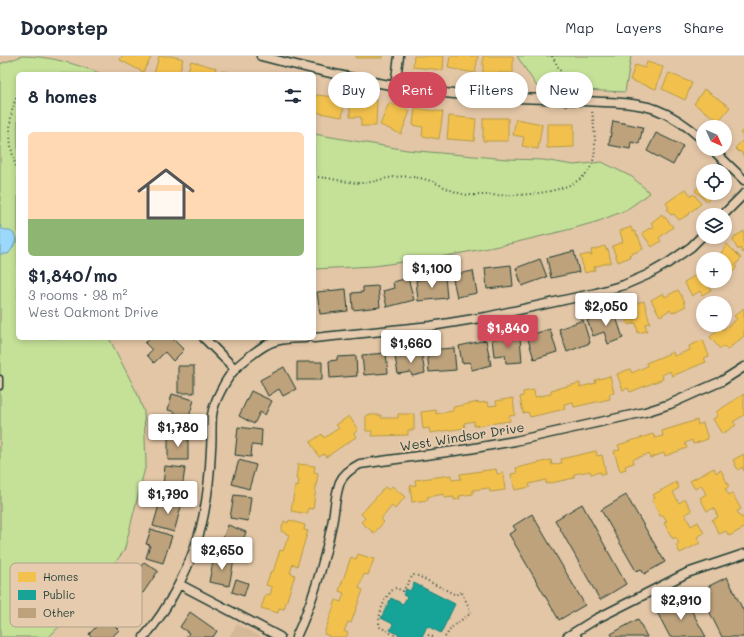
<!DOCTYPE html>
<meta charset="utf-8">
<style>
:root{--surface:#fff;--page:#f6f6f7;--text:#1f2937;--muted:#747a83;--line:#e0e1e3;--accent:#d1495b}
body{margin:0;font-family:Mali,sans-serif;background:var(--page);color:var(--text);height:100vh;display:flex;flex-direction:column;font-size:15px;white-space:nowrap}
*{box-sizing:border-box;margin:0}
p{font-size:13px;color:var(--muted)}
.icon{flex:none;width:22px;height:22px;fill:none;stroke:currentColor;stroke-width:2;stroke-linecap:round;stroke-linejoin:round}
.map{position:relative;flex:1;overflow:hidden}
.details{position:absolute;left:16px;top:16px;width:300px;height:268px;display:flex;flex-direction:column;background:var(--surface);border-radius:6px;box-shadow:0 2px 6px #0003}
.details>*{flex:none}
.guide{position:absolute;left:328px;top:16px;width:356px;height:36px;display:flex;gap:8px}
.needle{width:26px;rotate:135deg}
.fabs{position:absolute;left:696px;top:64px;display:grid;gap:8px}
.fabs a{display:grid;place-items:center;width:36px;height:36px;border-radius:50%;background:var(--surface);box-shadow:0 2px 6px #0003;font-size:20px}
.price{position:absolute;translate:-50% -34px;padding:0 9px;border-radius:4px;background:#fff;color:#222;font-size:13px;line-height:26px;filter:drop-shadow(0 1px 2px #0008)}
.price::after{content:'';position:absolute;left:50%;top:24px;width:12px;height:9px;margin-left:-6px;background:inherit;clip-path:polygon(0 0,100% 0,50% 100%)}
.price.current{background:var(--accent);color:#fff}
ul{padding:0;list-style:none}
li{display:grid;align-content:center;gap:8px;height:212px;padding:0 12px}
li+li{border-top:1px solid var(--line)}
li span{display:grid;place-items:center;height:124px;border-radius:6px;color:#555}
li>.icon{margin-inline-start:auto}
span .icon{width:72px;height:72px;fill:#fffc;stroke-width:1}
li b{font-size:17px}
h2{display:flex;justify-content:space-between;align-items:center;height:48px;padding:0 12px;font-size:17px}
.tag{padding:0 14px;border-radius:18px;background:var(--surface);box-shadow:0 2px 6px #0003;font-size:14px;line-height:36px}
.tag.current{background:var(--accent);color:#fff}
header{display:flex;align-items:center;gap:24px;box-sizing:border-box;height:56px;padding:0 20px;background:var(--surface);border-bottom:1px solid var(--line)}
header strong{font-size:19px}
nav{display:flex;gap:22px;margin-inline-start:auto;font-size:14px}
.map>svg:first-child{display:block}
.built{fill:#d4b897}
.green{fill:#c5e198;stroke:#728f66}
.water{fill:#9bd8fc;stroke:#699aac}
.homes{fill:#f2c14e;stroke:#b39946}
.public{fill:#17a398;stroke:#19847a}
.building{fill:#bda27b;stroke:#1f3d34}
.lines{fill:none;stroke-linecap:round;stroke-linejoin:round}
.service-casing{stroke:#1f3d34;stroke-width:7}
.minor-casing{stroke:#1f3d34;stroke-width:11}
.path{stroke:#1f3d34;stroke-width:2;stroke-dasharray:1 3;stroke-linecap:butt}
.service{stroke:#e7cbae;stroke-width:4}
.minor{stroke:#e7cbae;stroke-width:8}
.labels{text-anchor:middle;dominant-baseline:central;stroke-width:4;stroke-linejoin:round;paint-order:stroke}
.street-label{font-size:13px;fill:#1f3d34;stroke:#e7cbae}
.key{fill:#e7cbae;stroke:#aba089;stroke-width:1}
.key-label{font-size:11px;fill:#1f3d34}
</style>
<header>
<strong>Doorstep</strong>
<nav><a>Map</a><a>Layers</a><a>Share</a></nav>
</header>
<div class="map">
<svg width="744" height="581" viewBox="0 0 744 581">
<rect width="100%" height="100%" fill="#e3c6a6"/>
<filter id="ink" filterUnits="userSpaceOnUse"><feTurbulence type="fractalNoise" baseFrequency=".025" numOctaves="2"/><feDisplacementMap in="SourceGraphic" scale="8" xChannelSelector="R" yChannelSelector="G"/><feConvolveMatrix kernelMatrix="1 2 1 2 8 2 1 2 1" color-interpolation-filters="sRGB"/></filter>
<g filter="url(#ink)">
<path class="built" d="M237 568 262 581H229Z"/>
<path class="green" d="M22 0C50 0 76 8 102 18H18V282H109L137 337 144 356 146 408 124 495 89 539 49 581H0V8Z
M517 0H631L625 36 538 32Z
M314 78 407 94 507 103 543 104 574 109 602 106 632 121 650 137 626 154 599 165 571 173 509 188 446 200 374 210 314 213Z"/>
<path class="water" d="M0 169 2 173C5 174 11 174 14 178 19 183 12 194 8 198H0Z"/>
<path class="homes" d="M122 0H152L143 16 120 4Z
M159 0H171L183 3 179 18H154Z
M356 0H382V2H356Z
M414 0H444L443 14 413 11Z
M450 0H478L475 17 448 12Z
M483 0H513V17H483Z
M191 5 216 12 215 18H187Z
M647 6 663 11 656 33 630 24 635 9 645 12Z
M222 15 238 18H221Z
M669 17 692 27 685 44 662 33Z
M704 33 730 51 719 65 694 48Z
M316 39 345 42 342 61 314 56Z
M350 44H377L376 70H361V61H350Z
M389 47 410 55 401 78 380 69Z
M415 52 443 56 439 83 422 80 423 71 413 69Z
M449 60 476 63 474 85 447 83Z
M483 62H508V85H483Z
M516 63 542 68 538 93 522 90 524 81 513 79Z
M547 68H574V91L547 92Z
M744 73V101L740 95 739 96 735 92 744 83 742 81 743 80 740 77Z
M703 116V137H714L707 145 695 135 702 126 697 122Z
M686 133 691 140 694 138 701 148 689 157 690 158 679 164 674 158 671 159 667 153 669 152 666 147Z
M662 158 664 162 665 161 673 171 659 182 661 185 652 191 642 177 650 172 651 173 654 171 651 167Z
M631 171 633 176 635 175 637 180H638L643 193 629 199 630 201 618 206 612 190 623 186 620 175Z
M744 175V196L743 197 740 192 738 194 733 185 734 184 733 182Z
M727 188 741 202 735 210 737 211 727 223 725 221V203H720L719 201 722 198 721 197Z
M605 190 606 194 608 193 611 206 594 211 595 214 585 217 580 200 590 198V199H592L591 194Z
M703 215V225H711L713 227 708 230 711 234 702 239 700 235 692 240 684 226Z
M678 234 685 246H683L686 250 672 257 670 254 660 260 651 244 663 237 665 241Z
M644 245 650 267 645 268 647 275 638 277 636 267 628 269 623 251Z
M744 252V280L727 294 724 290 720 293 710 281 721 271 723 274 737 263 734 260Z
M703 284 709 300 704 302 706 306 672 320 670 315 662 319 663 323 630 336 628 332 623 334 617 318 630 313 632 317 647 310 646 307 673 296 674 300 690 294 689 290Z
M610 320 614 337 609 338 610 343 574 351 573 346 564 348 565 353 530 361 528 356 523 357 520 341 523 340V336L534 334 535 341 551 338V334L580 327V331L596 327 595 324Z
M744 338V359L733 366 736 369 722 378 713 363 718 360 716 356Z
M513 342 515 359 509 360 510 365 474 370V365L464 367 465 372 430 377 429 372 423 373 421 356 436 354V358L453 355V351L479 346V347L488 346 489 350 497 349 496 345Z
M398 358H414V374H408V379L372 380V375H366V359H381V362H398Z
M349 360 358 374 354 377 356 381 326 401 324 398 319 401 310 386 322 378 324 382 339 372 336 369Z
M697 364 698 369 703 367 708 383 693 388 692 384 685 387 687 392 665 400 664 397 650 402 649 398 633 403 634 407 625 410 626 413 620 415 614 395 620 394 618 389 653 378 655 382 663 380 662 375Z
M596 395 597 400 602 399 606 418 601 419V416L591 418 590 415 574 418V422L546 428V424L529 428 530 431 515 434 511 418 517 417 516 412 551 404 552 409 562 407 561 403Z
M744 398V415L742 411 738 414 733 404Z
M298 408 315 410 314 416 318 417 313 453 308 452V458L291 455 295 430 298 431 299 424 296 423Z
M714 412 716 417 721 414 729 431 725 433 729 439 732 437 741 453 737 455 741 462 744 460V472L729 480 726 475 719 478 712 464 718 461 714 452 707 455 700 442 706 438 701 429 695 433 690 425Z
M496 413 497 418 503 417 505 434 490 436 489 432 473 434V438L459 440 460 443 454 444V441L444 442V438L427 441 428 444 412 446 410 430 416 429 415 424 451 419 452 424 461 423 460 418Z
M676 426 679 432 673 436 679 447 685 443 692 455 685 458 691 470 698 466 704 477 697 481 700 487 680 497 676 489 679 487 675 481 673 483 664 467 667 465 663 459 660 460 652 444 655 442 653 439Z
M392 430 405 441 395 453 392 450 381 463 384 466 374 477 361 466 365 462 361 458 385 431 389 434Z
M289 464 305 469 304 474 308 475 297 510 293 508 290 517 295 519 284 553 279 552 278 557 261 552 266 538 270 539 272 531 266 529 271 515 273 516 280 494 283 495 289 479 281 475 284 465 288 467Z
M358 498 374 503 368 519 364 518 359 532 363 534 351 567 348 566 344 575 348 577 346 581H329V580L324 578 336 544 341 546 344 537 339 535 351 501 356 503Z"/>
<path class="public" d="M414 527 455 548 441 577 427 570 422 581H403L390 574 393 568 381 562 391 542 403 548 407 541 403 539 406 533 410 535Z"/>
<path class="building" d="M613 65 643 71 639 88 631 86 630 93 609 89Z
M656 77 683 90 673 109 647 95Z
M574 195 579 216 551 222 547 202Z
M540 203 547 221 522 230 516 212Z
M511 209 513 230 487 233 485 212Z
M473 215 477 237 457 241 452 219Z
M445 221 447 242 418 245 416 224Z
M408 222 414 244 387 251 383 235 394 232 393 226Z
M378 230 380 251 353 254 352 237 363 236V231Z
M346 233 348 255 320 258 317 236Z
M614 255 623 282 608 288 604 276 593 280 587 264Z
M583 264 590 287 567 296 559 273Z
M550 273 557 296 534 303 527 280Z
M520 281 522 306 506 307 505 299 494 300 492 283Z
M151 282H172L184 294 173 305 165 296 154 307 147 299 152 294 145 287Z
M486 284 491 309 472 314 470 306 462 307 459 290Z
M454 292 456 314 429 316 427 294Z
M421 295 425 317 412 320 411 316 398 318 395 301Z
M386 297 388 317 364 319 362 299Z
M356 300 357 320 330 322 329 305 337 304V301Z
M297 306H322V324H297Z
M178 310H194V337H178Z
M284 311 296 333 283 340 279 333 268 340 260 324Z
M251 335 272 345 265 359 260 356 254 368 239 360Z
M172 338 194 344 186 371 171 367 175 356 168 354Z
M238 371 262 374 261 390 252 389 251 401 235 399Z
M168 379H188V404H168Z
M239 404 256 409 249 433 232 428Z
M165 410 185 412 181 441 162 439Z
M234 439 251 441 248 465 230 462Z
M626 439 665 506 644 518 641 513 636 515 601 454Z
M161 442 182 447 174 476 153 470Z
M582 448 626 528 600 544 555 464Z
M532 458 585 549 559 564 509 478 516 474 513 470Z
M228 469 246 476 236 502 218 495Z
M151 473 172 480 163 507 146 502 150 489 146 488Z
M214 500 234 504 229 530 209 526Z
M144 506 158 515 143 537 129 528Z
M727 521 744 556V581H722L699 535Z
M236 523 248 527 244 540 232 536Z
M684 541 706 581H670L657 556Z
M190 556 217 575 213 581H186L189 577 180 571Z
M106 561 119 574 112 581H91L89 578Z
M638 563 647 581H613L611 578Z"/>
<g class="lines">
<g class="service-casing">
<path id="service" d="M0 322V331
M576 576 579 581"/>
</g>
<g class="minor-casing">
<path id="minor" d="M261 0C321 16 382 30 445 37 490 42 537 42 583 45 606 46 634 46 655 53 674 60 689 71 703 84
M395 30 399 0
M712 93 744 124
M723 159 744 138
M204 282 235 313
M314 282 431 270 486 261 596 237 624 229 647 219 668 207 691 191 703 179
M179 528 280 581
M144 581C169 553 192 507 201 471 207 446 210 419 211 393 212 381 211 370 212 359 214 345 226 323 235 313 239 308 260 292 266 289 276 283 293 282 305 282
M296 581C313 545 324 507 332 468 335 454 335 439 340 426 344 417 352 412 360 408L469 393 515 385 645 356 670 348 699 335 722 325 744 311
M567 581 596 563 687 517 744 498"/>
</g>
<path class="path" d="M552 0 562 18 580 32 583 36
M18 39C7 56 8 96 18 114
M314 121C331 121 348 128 365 127 373 126 381 123 389 122 398 120 410 120 419 122 434 124 445 133 459 137 467 140 477 139 486 139 513 140 572 140 589 114 599 98 594 73 592 54
M428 579 433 581
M398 581 380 571C376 561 386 536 396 532L403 535 413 519H416L456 539 461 535C464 542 470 550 470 558L453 570 445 581"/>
<use href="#service" class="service"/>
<use href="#minor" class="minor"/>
</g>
</g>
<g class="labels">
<g class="street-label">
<text transform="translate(462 380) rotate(-9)">West Windsor Drive</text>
</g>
</g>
<rect x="10" y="507" width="132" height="64" rx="6" class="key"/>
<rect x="18" y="516" width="18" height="10" fill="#f2c14e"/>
<rect x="18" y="534" width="18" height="10" fill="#17a398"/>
<rect x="18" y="552" width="18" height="10" fill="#bda27b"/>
<g class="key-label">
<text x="43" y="525">Homes</text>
<text x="43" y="543">Public</text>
<text x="43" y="561">Other</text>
</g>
</svg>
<div class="fabs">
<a><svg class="needle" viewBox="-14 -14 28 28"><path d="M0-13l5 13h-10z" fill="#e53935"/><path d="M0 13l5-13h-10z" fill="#747a83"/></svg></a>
<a><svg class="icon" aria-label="locate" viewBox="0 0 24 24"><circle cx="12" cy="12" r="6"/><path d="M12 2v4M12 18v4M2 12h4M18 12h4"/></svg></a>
<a><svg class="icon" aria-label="layers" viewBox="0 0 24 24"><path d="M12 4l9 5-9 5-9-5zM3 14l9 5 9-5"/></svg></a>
<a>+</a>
<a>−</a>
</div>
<b class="price" style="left:432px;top:233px">$1,100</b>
<b class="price" style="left:606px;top:271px">$2,050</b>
<b class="price current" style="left:508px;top:293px">$1,840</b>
<b class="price" style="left:411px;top:308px">$1,660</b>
<b class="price" style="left:178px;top:392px">$1,780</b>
<b class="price" style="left:168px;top:459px">$1,790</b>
<b class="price" style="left:222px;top:515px">$2,650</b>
<b class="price" style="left:681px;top:565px">$2,910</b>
<div class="guide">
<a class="tag">Buy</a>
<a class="tag current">Rent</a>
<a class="tag">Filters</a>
<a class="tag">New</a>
</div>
<section class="details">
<h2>8 homes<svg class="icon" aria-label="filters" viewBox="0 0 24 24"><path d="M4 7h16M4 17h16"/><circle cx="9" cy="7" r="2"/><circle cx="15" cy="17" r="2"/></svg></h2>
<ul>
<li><span style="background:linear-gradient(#ffd9b3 70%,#8fb573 0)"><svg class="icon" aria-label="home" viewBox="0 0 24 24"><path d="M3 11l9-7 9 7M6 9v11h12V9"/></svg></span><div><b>$1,840/mo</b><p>3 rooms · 98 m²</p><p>West Oakmont Drive</p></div></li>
</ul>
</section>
</div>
